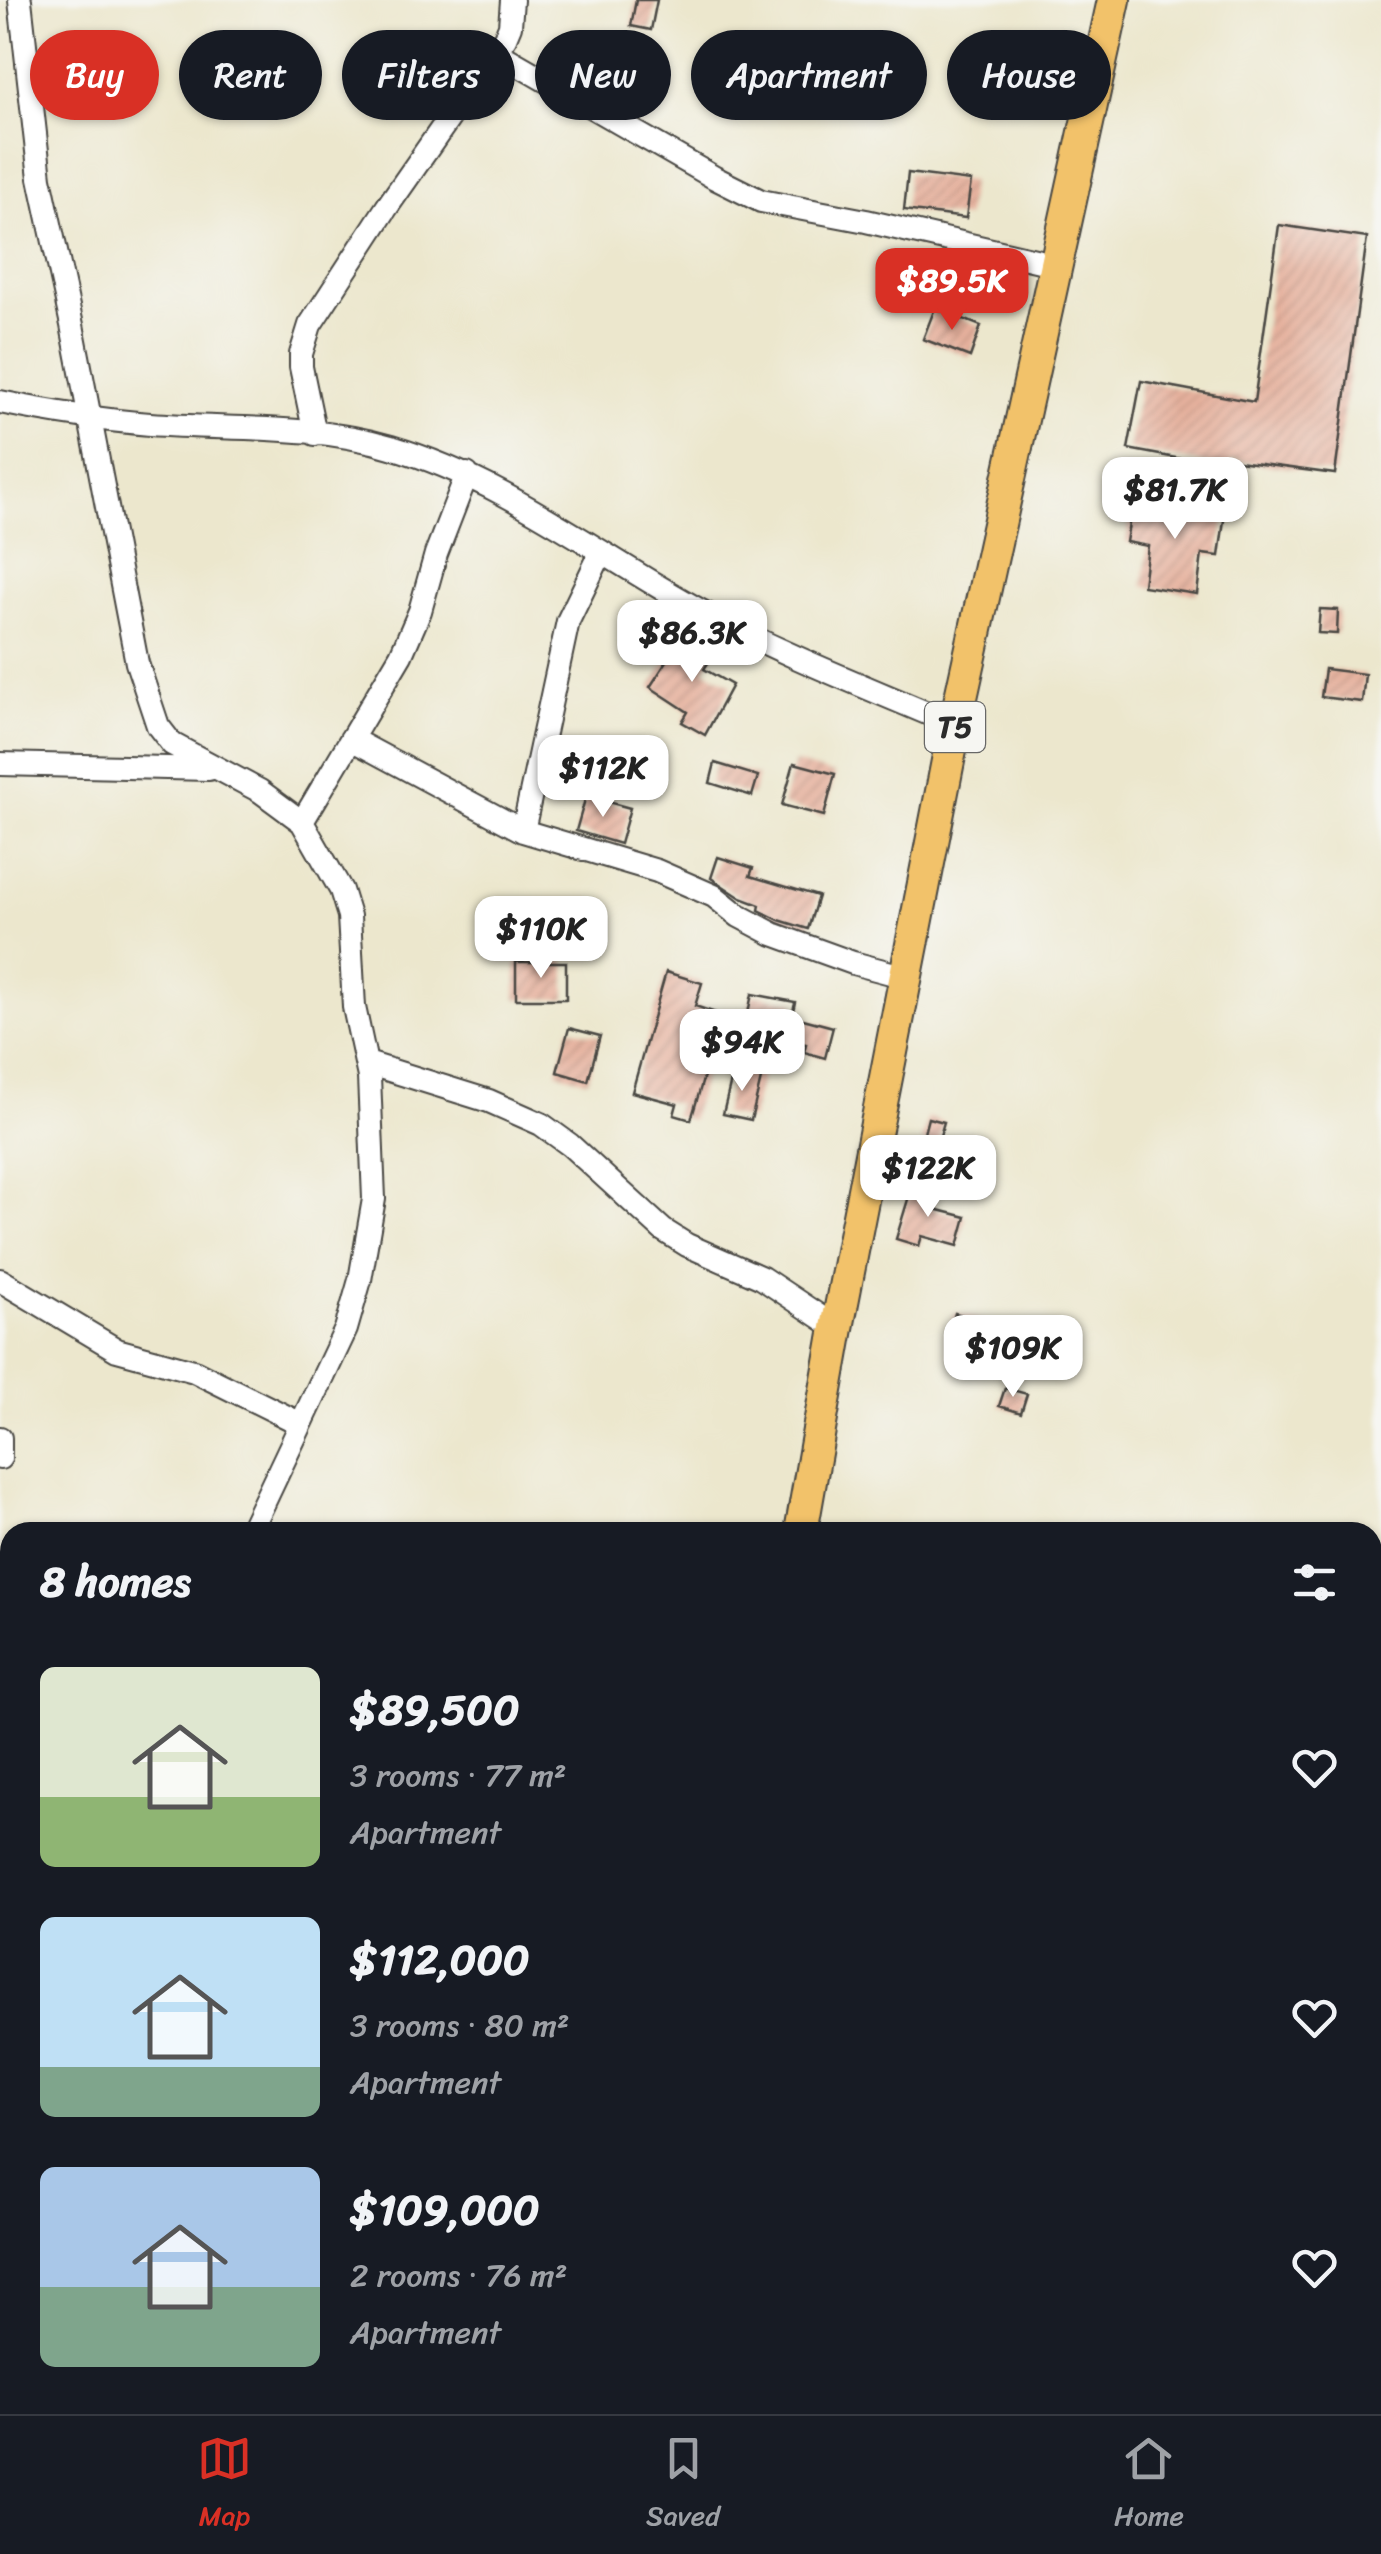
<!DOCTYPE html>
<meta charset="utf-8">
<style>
:root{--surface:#171b24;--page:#242831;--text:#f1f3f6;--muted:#9ea1a6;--line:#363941;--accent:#d93025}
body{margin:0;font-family:Sriracha,sans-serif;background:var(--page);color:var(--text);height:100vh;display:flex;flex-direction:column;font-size:38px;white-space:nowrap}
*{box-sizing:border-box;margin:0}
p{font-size:32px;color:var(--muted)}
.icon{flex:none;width:55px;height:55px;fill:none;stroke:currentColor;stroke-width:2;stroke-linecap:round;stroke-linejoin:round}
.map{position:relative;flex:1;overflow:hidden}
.side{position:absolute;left:0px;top:1522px;width:1382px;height:892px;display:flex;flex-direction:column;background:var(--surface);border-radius:30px 30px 0 0;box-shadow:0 2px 8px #0004}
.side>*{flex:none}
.guide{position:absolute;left:30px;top:30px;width:1322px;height:90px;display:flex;gap:20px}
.price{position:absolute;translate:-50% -85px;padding:0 22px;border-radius:20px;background:#fff;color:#222;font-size:32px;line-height:65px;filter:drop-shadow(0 2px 5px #0008)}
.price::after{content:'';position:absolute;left:50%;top:60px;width:30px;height:22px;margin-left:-15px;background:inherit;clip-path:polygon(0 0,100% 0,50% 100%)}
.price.active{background:var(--accent);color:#fff}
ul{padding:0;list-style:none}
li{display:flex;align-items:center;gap:30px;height:250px;padding:0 40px}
li span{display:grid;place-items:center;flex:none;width:280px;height:200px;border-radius:15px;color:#555}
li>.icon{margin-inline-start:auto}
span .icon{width:120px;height:120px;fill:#fffc;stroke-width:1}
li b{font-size:42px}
h2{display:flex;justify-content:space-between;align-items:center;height:120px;padding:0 40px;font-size:42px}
.pill{padding:0 35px;border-radius:45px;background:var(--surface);box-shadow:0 2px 8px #0004;font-size:35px;line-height:90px}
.pill.active{background:var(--accent);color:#fff}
.menu{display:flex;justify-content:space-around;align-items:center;height:140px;border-top:2px solid var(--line);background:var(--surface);font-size:28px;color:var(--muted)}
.menu a{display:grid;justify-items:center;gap:5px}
.menu .active{color:var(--accent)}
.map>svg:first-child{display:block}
.building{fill:url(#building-hatch)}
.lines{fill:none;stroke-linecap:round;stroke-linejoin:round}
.minor-casing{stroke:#484743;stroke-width:26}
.highway-casing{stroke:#484743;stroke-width:36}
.minor{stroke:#fff;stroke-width:22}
.highway{stroke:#f2c26a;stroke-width:32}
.labels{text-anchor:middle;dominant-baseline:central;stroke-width:10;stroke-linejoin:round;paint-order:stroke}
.shield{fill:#f6f6f2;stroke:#686867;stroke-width:2.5}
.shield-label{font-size:30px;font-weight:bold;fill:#2b2b2b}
</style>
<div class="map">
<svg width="1381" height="2414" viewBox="0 0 1381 2414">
<defs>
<pattern id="building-hatch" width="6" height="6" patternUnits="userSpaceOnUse" patternTransform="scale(2.5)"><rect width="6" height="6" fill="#e6b19d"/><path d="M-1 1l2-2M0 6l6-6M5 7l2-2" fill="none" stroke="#c59887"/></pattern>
</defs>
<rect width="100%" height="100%" fill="#f6f6f2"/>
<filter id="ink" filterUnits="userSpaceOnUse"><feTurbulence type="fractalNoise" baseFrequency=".01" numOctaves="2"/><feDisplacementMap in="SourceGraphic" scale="20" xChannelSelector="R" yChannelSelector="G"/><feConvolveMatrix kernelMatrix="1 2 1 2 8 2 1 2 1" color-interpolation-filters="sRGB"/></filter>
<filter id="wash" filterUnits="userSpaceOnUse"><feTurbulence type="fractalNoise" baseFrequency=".0048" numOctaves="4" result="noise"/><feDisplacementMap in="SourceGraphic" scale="40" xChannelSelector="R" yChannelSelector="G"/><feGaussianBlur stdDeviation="2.25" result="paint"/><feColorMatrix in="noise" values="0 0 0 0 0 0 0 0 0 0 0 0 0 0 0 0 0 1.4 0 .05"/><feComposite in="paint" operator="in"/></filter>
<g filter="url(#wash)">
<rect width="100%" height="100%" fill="#ece7cd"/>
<g id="blocks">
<path class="building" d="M636 0H657L651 30 631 26Z
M908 173 971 181 966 218 904 210Z
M1279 225 1367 238 1335 474 1230 460 1229 468 1128 449 1141 381 1254 402Z
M935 308 981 326 970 357 923 339Z
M1133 499 1225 513 1219 556 1202 554 1197 594 1143 586 1148 546 1126 542Z
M1320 609 1338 610 1337 634 1318 633Z
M684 635 714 654 704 669 732 685 705 735 682 722 688 712 650 687Z
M1325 669 1365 674 1362 702 1321 697Z
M715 763 758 776 752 796 710 783Z
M794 763 835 774 824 816 782 805Z
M586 796 630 808 620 844 576 831Z
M718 857 753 868 750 876 818 896 808 929 779 920 759 910 760 905 741 898 711 878Z
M516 962H566V999H516Z
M666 972 702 983 695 1006 722 1015 691 1120 674 1115 677 1104 632 1092Z
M752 994 795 1002 792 1016 833 1027 825 1058 804 1052 806 1044 744 1032Z
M569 1028 600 1036 588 1081 557 1072Z
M734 1068 762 1075 751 1120 723 1114Z
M928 1118 944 1122 937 1146 922 1141Z
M913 1183 937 1190 931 1208 966 1217 958 1246 922 1236 919 1246 896 1239Z
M955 1313 1010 1329 1003 1354 948 1338Z
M1005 1388 1027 1394 1021 1413 999 1406Z"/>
</g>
</g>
<g filter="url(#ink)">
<use href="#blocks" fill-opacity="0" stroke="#484743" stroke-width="2.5"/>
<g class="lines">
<g class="minor-casing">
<path id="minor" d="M20 0 40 178 72 325 137 663 158 726 172 744 260 791 302 822 341 890 349 916 354 1007 369 1077 374 1199 360 1280 346 1329 250 1532
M496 52 715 178 761 201 866 221 1057 265
M0 402C49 412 100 420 150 424 230 430 314 424 391 447 504 480 597 554 699 610 781 654 869 688 955 725
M315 434 301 367V354L310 325 387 207 505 38 510 26 512 0
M351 739 523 831 657 871 714 896 739 916 773 934 853 963 906 977
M0 764 209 769
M302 822 401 655 420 611 436 554 467 474
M523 831 568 621 601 553
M367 1063 489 1101 541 1124 570 1145 663 1230 687 1245 762 1278 837 1328
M0 1280 117 1350 194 1371 299 1423
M0 1438V1458
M0 1575 10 1624
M1372 1913 1381 1917
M0 2328 10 2290
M790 2405 791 2414
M1163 2414 1165 2405"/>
</g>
<g class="highway-casing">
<path id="highway" d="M801 1532 837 1328 955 725 1114 0
M589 2414 591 2405
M627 2414 629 2405"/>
</g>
<use href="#minor" class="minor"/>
<use href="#highway" class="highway"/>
</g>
</g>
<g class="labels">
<rect class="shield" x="925" y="702" width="60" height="50" rx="8"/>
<g class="shield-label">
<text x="955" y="727">T5</text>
</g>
</g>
</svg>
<b class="price active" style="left:952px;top:333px">$89.5K</b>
<b class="price" style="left:1175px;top:542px">$81.7K</b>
<b class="price" style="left:692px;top:685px">$86.3K</b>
<b class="price" style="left:603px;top:820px">$112K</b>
<b class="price" style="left:541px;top:981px">$110K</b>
<b class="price" style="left:742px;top:1094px">$94K</b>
<b class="price" style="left:928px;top:1220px">$122K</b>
<b class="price" style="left:1013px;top:1400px">$109K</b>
<div class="guide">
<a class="pill active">Buy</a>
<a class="pill">Rent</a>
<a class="pill">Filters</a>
<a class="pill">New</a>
<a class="pill">Apartment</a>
<a class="pill">House</a>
</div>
<section class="side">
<h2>8 homes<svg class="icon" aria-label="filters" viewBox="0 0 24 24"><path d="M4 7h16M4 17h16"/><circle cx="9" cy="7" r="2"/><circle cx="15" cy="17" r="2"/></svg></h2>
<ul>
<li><span style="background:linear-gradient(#dfe7d0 65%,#8fb573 0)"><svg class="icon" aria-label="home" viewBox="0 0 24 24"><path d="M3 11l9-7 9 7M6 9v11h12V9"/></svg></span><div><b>$89,500</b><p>3 rooms · 77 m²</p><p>Apartment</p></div><svg class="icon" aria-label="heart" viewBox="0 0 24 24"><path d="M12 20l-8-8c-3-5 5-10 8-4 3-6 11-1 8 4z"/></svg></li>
<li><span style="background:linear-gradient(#bfe0f5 75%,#7fa58c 0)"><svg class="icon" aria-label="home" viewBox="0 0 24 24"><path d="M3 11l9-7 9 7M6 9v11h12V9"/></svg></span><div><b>$112,000</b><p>3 rooms · 80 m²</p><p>Apartment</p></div><svg class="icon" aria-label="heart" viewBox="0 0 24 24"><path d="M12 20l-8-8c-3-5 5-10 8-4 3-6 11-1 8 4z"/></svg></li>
<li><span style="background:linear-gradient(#a9c7e8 60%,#7fa58c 0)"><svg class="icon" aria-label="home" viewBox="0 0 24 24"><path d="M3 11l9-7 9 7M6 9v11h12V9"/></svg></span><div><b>$109,000</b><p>2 rooms · 76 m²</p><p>Apartment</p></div><svg class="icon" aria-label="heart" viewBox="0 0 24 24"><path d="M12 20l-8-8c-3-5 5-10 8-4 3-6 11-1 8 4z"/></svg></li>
</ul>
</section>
</div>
<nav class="menu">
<a class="active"><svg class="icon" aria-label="map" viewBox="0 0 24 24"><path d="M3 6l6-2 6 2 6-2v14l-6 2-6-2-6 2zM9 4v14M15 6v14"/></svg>Map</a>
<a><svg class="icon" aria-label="saved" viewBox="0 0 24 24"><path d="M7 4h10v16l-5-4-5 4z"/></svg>Saved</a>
<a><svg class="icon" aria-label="home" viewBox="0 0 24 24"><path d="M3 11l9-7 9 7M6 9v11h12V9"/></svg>Home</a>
</nav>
